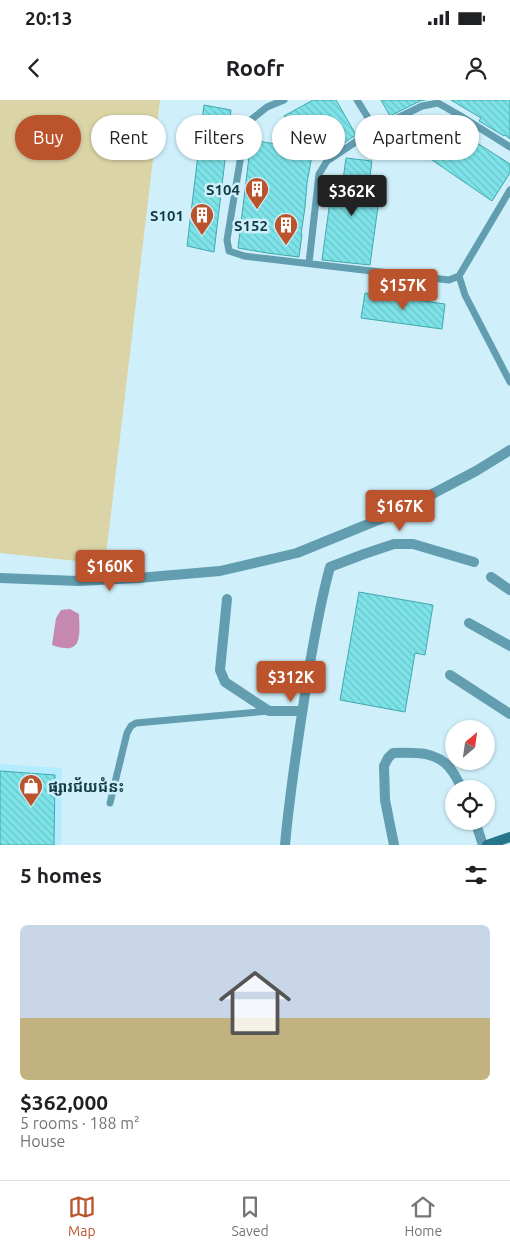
<!DOCTYPE html>
<meta charset="utf-8">
<style>
:root{--surface:#fff;--page:#f2f2f2;--text:#202124;--muted:#757577;--line:#e0e0e0;--accent:#bb532d}
body{margin:0;font-family:Ubuntu,"Noto Sans Khmer",sans-serif;background:var(--page);color:var(--text);height:100vh;display:flex;flex-direction:column;font-size:19px;white-space:nowrap}
*{box-sizing:border-box;margin:0}
p{font-size:16px;color:var(--muted)}
.icon{flex:none;width:28px;height:28px;fill:none;stroke:currentColor;stroke-width:2;stroke-linecap:round;stroke-linejoin:round}
.map{position:relative;height:745px;overflow:hidden}
.panel{display:flex;flex-direction:column;background:var(--surface);flex:1}
.panel>*{flex:none}
.hud{position:absolute;left:15px;top:15px;width:480px;height:45px;display:flex;gap:10px}
.needle{width:32px;rotate:29deg}
.fabs{position:absolute;left:445px;top:620px;display:grid;gap:10px}
.fabs a{display:grid;place-items:center;width:50px;height:50px;border-radius:50%;background:var(--surface);box-shadow:0 1px 4px #0004;font-size:25px}
.price{position:absolute;translate:-50% -42px;padding:0 11px;border-radius:5px;background:var(--accent);color:#fff;font-size:16px;line-height:32px;filter:drop-shadow(0 1px 2px #0008)}
.price::after{content:'';position:absolute;left:50%;top:30px;width:15px;height:11px;margin-left:-8px;background:inherit;clip-path:polygon(0 0,100% 0,50% 100%)}
.price.current{background:#222;color:#fff}
ul{padding:0;list-style:none}
li{display:grid;align-content:center;gap:10px;height:265px;padding:0 20px}
li+li{border-top:1px solid var(--line)}
li span{display:grid;place-items:center;height:155px;border-radius:8px;color:#555}
li>.icon{margin-inline-start:auto}
span .icon{width:90px;height:90px;fill:#fffc;stroke-width:1}
li b{font-size:21px}
h2{display:flex;justify-content:space-between;align-items:center;height:60px;padding:0 20px;font-size:21px}
.tag{padding:0 18px;border-radius:22px;background:var(--surface);box-shadow:0 1px 4px #0004;font-size:18px;line-height:45px}
.tag.current{background:var(--accent);color:#fff}
.status{display:flex;justify-content:space-between;align-items:center;height:35px;padding:0 25px;background:var(--surface);direction:ltr}
.status svg{height:14px;fill:currentColor}
header{display:flex;justify-content:space-between;align-items:center;height:65px;padding:0 20px;background:var(--surface);font-size:22px;font-weight:700}
.dock{display:flex;justify-content:space-around;align-items:center;height:70px;border-top:1px solid var(--line);background:var(--surface);font-size:14px;color:var(--muted)}
.dock a{display:grid;justify-items:center;gap:2px}
.dock .current{color:var(--accent)}
.map>svg:first-child{display:block}
.built{fill:#b3ecff}
.grass{fill:#dbd4a6}
.water{fill:#c588b0}
.building{fill:url(#building-back-hatch);stroke:#3fa9ae}
.lines{fill:none;stroke-linecap:round;stroke-linejoin:round}
.lane{stroke:#629eb0;stroke-width:7}
.street{stroke:#629eb0;stroke-width:10}
.secondary{stroke:#25758b;stroke-width:10}
.labels{text-anchor:middle;dominant-baseline:central;stroke-width:5;stroke-linejoin:round;paint-order:stroke}
.poi-label{font-size:15px;font-weight:bold;fill:#123a45;stroke:#cff0fb;text-anchor:end}
</style>
<div class="status"><b>20:13</b><svg viewBox="0 0 49 12"><path d="M0 12V9h3v3zM5 12V6h3v6zM10 12V3h3v9zM15 12V0h3v12zM26 1h20v11H26zM47 4h2v5h-2z"/></svg></div>
<header><svg class="icon" aria-label="back" viewBox="0 0 24 24"><path d="M15 5l-7 7 7 7"/></svg>Roofr<svg class="icon" aria-label="person" viewBox="0 0 24 24"><circle cx="12" cy="8" r="4"/><path d="M4 21q1-7 8-7t8 7"/></svg></header>
<div class="map">
<svg width="510" height="745" viewBox="0 0 510 745">
<defs>
<pattern id="building-back-hatch" width="6" height="6" patternUnits="userSpaceOnUse" patternTransform="scale(1.25)"><rect width="6" height="6" fill="#7de3e8"/><path d="M-1 5l2 2M0 0l6 6M5-1l2 2" fill="none" stroke="#6bc4c8"/></pattern>
</defs>
<rect width="100%" height="100%" fill="#cff0fb"/>
<path class="built" d="M0 664 62 668 61 745H0Z"/>
<path class="grass" d="M0 0H160L105 464 0 453Z"/>
<path class="water" d="M70 509 79 514C80 538 82 556 52 545L56 518 61 510Z"/>
<path class="building" d="M313 0H336L356 35 332 51 318 25V28L295 38 284 16Z
M381 0H425L420 1 390 16Z
M451 0H510V39L505 35 504 36 479 21 481 18Z
M204 5 231 10 214 152 187 146Z
M426 17 448 31 452 27 510 64V73L492 101 429 58 433 52 411 38Z
M251 40 313 50 307 83 305 107 301 134H302L299 157 267 153 238 148Z
M346 58 372 61 368 91 380 92 370 165 322 160 332 86 342 87Z
M365 193 445 204 442 229 361 218Z
M359 492 433 505 425 555 415 553 405 612 340 600Z
M0 671 55 675 54 745H0Z"/>
<g class="lines">
<path class="lane" d="M284 0 267 7 252 19 244 37 227 140 229 151 244 156 449 180 459 176 510 90
M357 0 375 29
M309 163 319 74 327 61 375 29 422 6 438 3 459 15 510 47
M459 176 465 195 510 282
M110 703 127 633 131 626 136 623 269 611"/>
<path class="street" d="M491 477 510 490
M0 478 78 481 138 478 220 471 297 453 400 411 476 371 510 350
M227 499 220 570 225 582 269 611H302
M469 523 510 546
M450 575 510 614
M475 721 483 745
M285 745C290 688 299 632 308 575 314 539 320 503 330 467L364 454 394 444H413L474 462
M394 745 385 700 384 666 388 658 393 653C415 652 439 651 452 671 456 676 459 683 462 689"/>
<path class="secondary" d="M487 745 510 737"/>
</g>
<defs>
<g id="building-pin" transform="scale(1.25)"><path d="M0 17L-7.5 6A9.5 9.5 0 1 1 7.5 6Z" fill="#bb532d" stroke="#cff0fb"/><path d="M-4-6H4V6H1V3H-1V6H-4ZM-2.5-4.3h1.7v1.8h-1.7ZM.8-4.3h1.7v1.8H.8ZM-2.5-1h1.7V.8h-1.7ZM.8-1h1.7V.8H.8Z" fill="#fff"/></g>
<g id="shop-pin" transform="scale(1.25)"><path d="M0 17L-7.5 6A9.5 9.5 0 1 1 7.5 6Z" fill="#bb532d" stroke="#cff0fb"/><path d="M-5-2.5h2.3a2.7 3.5 0 0 1 5.4 0H5L5.5 6h-11ZM-1.5-2.5h3a1.5 2.3 0 0 0-3 0Z" fill="#fff"/></g>
</defs>
<g fill-rule="evenodd">
<use href="#building-pin" x="257" y="89"/>
<use href="#building-pin" x="202" y="115"/>
<use href="#building-pin" x="286" y="125"/>
<use href="#shop-pin" x="31" y="686"/>
</g>
<g class="labels">
<g class="poi-label">
<text x="240" y="89">S104</text>
<text x="184" y="115">S101</text>
<text x="268" y="125">S152</text>
<text x="48" y="686" text-anchor="start">ផ្សារជ័យជំនះ</text>
</g>
</g>
</svg>
<div class="fabs">
<a><svg class="needle" viewBox="-14 -14 28 28"><path d="M0-13l5 13h-10z" fill="#e53935"/><path d="M0 13l5-13h-10z" fill="#757577"/></svg></a>
<a><svg class="icon" aria-label="locate" viewBox="0 0 24 24"><circle cx="12" cy="12" r="6"/><path d="M12 2v4M12 18v4M2 12h4M18 12h4"/></svg></a>
</div>
<b class="price current" style="left:352px;top:117px">$362K</b>
<b class="price" style="left:403px;top:211px">$157K</b>
<b class="price" style="left:400px;top:432px">$167K</b>
<b class="price" style="left:110px;top:492px">$160K</b>
<b class="price" style="left:291px;top:603px">$312K</b>
<div class="hud">
<a class="tag current">Buy</a>
<a class="tag">Rent</a>
<a class="tag">Filters</a>
<a class="tag">New</a>
<a class="tag">Apartment</a>
</div>
</div>
<section class="panel">
<h2>5 homes<svg class="icon" aria-label="filters" viewBox="0 0 24 24"><path d="M4 7h16M4 17h16"/><circle cx="9" cy="7" r="2"/><circle cx="15" cy="17" r="2"/></svg></h2>
<ul>
<li><span style="background:linear-gradient(#c9d6e8 60%,#c2b280 0)"><svg class="icon" aria-label="home" viewBox="0 0 24 24"><path d="M3 11l9-7 9 7M6 9v11h12V9"/></svg></span><div><b>$362,000</b><p>5 rooms · 188 m²</p><p>House</p></div></li>
</ul>
</section>
<nav class="dock">
<a class="current"><svg class="icon" aria-label="map" viewBox="0 0 24 24"><path d="M3 6l6-2 6 2 6-2v14l-6 2-6-2-6 2zM9 4v14M15 6v14"/></svg>Map</a>
<a><svg class="icon" aria-label="saved" viewBox="0 0 24 24"><path d="M7 4h10v16l-5-4-5 4z"/></svg>Saved</a>
<a><svg class="icon" aria-label="home" viewBox="0 0 24 24"><path d="M3 11l9-7 9 7M6 9v11h12V9"/></svg>Home</a>
</nav>
